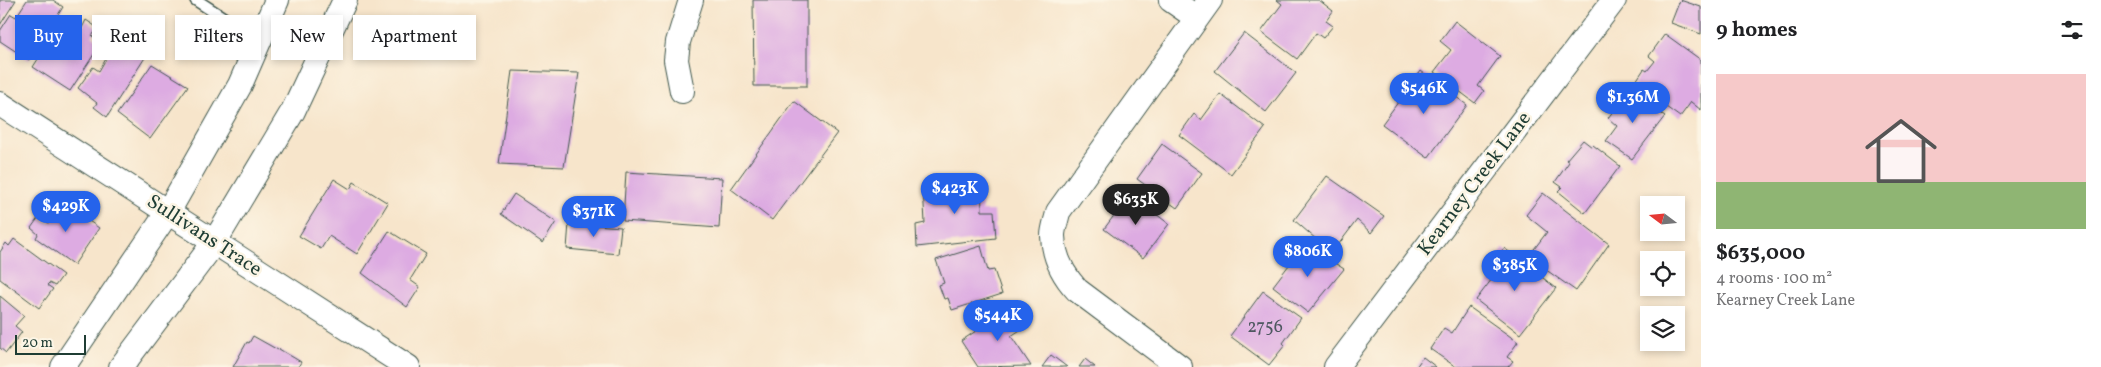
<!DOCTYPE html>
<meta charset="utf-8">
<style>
:root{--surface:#fff;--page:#f2f2f2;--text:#202124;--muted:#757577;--accent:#2563eb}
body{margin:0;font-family:Vollkorn,serif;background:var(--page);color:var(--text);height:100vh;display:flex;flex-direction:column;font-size:19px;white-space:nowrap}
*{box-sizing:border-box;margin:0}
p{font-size:16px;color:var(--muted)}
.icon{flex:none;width:28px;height:28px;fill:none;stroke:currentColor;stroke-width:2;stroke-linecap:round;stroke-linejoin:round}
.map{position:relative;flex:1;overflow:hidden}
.details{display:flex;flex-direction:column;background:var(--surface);width:400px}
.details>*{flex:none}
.banner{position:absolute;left:15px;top:15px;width:475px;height:45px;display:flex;gap:10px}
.needle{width:32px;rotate:286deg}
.tools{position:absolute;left:1640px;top:196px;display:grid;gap:10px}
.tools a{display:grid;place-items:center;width:45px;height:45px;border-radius:0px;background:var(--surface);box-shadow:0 2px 8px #0003;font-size:25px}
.scale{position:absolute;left:15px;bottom:12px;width:71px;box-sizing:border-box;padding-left:5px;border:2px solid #1f3d34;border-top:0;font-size:14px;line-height:18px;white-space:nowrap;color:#1f3d34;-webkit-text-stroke:4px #fcf5e5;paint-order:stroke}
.price{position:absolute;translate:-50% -42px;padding:0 11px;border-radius:18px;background:var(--accent);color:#fff;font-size:16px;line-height:32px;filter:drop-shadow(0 1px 2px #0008)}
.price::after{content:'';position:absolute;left:50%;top:30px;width:15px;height:11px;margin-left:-8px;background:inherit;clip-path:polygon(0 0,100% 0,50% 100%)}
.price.active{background:#222;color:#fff}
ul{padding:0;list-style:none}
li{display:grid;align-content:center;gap:10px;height:265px;padding:0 15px}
li span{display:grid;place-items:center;height:155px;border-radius:0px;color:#555}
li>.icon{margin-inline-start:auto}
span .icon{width:90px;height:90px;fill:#fffc;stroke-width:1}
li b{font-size:21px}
h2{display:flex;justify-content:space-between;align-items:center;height:60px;padding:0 15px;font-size:21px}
.chip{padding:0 18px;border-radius:0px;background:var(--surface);box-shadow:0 2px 8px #0003;font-size:18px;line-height:45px}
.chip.active{background:var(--accent);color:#fff}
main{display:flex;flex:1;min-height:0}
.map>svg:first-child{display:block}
.building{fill:#ddabe2}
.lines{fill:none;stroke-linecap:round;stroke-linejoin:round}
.lane-casing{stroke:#3f564b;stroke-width:14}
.street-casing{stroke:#3f564b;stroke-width:26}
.lane{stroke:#fff;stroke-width:11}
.street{stroke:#fff;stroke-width:24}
.labels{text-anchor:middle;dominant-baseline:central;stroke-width:5;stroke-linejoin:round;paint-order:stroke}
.number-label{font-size:18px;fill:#4e5860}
.street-label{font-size:20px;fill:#1f3d34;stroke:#fcf5e5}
</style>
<main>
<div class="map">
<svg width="1701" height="367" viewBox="0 0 1701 367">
<rect width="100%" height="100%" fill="#fcf5e5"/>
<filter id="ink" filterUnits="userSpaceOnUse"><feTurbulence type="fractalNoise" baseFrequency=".02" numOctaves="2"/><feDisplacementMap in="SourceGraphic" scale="10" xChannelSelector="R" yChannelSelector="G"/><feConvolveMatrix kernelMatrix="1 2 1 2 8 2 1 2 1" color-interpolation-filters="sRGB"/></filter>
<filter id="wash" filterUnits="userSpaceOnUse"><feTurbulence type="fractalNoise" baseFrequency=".0096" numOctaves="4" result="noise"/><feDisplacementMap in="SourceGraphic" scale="20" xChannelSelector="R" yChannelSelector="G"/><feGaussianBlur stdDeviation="1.12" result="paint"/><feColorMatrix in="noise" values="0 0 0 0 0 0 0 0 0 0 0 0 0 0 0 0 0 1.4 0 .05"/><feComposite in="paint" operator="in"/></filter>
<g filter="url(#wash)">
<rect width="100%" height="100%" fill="#f7e5cb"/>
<g id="blocks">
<path class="building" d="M0 0H16L0 25Z
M27 0H53L63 7 29 60 0 41V31L11 14 16 17Z
M753 0H807V86H754Z
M1277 0H1319L1333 11 1326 21 1333 26 1323 38 1316 33 1297 59 1261 32 1282 4Z
M1680 0 1701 7V34L1671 23Z
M65 17 82 28 86 20 98 28 92 36 102 42 70 91 33 67Z
M1455 21 1500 56 1478 86 1484 91 1475 103 1434 72 1451 50 1440 41Z
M1244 33 1296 73 1266 112 1215 71Z
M1665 34 1701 60V110L1691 102 1680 117 1634 84 1644 69 1647 71 1655 61 1649 56Z
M118 38 146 56 107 117 94 107 97 103 78 88 93 67 99 71Z
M152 64 188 86 150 139 117 114Z
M512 71 579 73 564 167 499 164Z
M1421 71 1467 105 1428 158 1382 124Z
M1628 91 1665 116 1632 159 1606 141 1617 126 1608 118Z
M1220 94 1265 128 1231 174 1179 135 1194 114 1201 120Z
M794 101 837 133 772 220 731 189Z
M1583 140 1592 147 1593 145 1620 166 1585 213 1558 191 1562 187 1555 182 1569 162 1566 160Z
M1162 144 1202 173 1177 208 1137 179Z
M626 172 722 178 719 228 623 221Z
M1327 176 1384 216 1371 233 1357 220 1332 253 1294 220Z
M334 179 350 189 354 182 388 203 357 254 329 236 321 249 299 236Z
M981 181 982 211H994L996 238 917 247 916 225 925 223 923 186Z
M1543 193 1609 244 1576 291 1528 257 1547 232 1526 215Z
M514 194 556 222 543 243 501 214Z
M1130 194 1169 224 1143 258 1104 229Z
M63 203 99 228 74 265 36 238 38 234 31 228 39 217 49 223Z
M569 223 621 227 618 254 567 249Z
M389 231 426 254 410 280 420 287 407 307 362 273Z
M14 239 63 275 55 286 49 283 47 285 53 289 39 308 0 279V252L6 243 9 246Z
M1305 244 1344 269 1308 313 1273 286Z
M981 246 988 271 994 270 1002 294 952 310 948 298 944 299 939 285 944 283 936 260Z
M1504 248 1556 288 1520 334 1476 300 1495 275 1488 270Z
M1263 291 1301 318 1283 343 1285 345 1269 365 1230 336Z
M0 296 24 316 15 326 22 332 6 353 0 348Z
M1015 305 1028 325 1011 336 1031 366 978 367 961 341Z
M1469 307 1518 342 1507 357 1513 361 1508 367H1456L1430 349 1444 328 1452 333Z
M253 336 278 350 279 349 301 362 298 367H233L247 342 249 343Z
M1051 355 1067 367H1042Z
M1423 357 1436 367H1416Z
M1085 359 1095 367H1079Z"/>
</g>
</g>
<g filter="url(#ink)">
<use href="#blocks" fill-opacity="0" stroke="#3f564b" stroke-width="1"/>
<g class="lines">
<g class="lane-casing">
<path id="lane" d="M196 0 259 41"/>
</g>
<g class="street-casing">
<path id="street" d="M1171 0 1197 18
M682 91 676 60 678 42 691 0
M0 104 408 367
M63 367 168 212 240 85 277 0
M121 367 214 243 293 111 345 0
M1180 367 1077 290C1063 275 1054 257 1053 236 1053 228 1057 219 1058 212L1210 0
M1336 367 1614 0"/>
</g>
<use href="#lane" class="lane"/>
<use href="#street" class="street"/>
</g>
</g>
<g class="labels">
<g class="number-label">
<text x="1265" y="327">2756</text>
</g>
<g class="street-label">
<text transform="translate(1475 184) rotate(-53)">Kearney Creek Lane</text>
<text transform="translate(204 236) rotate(33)">Sullivans Trace</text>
</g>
</g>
</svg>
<div class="tools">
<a><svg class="needle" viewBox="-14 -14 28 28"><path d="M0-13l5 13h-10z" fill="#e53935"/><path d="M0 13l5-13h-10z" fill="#757577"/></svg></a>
<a><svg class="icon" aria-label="locate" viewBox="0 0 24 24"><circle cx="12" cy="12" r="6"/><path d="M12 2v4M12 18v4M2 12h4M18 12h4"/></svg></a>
<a><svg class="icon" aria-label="layers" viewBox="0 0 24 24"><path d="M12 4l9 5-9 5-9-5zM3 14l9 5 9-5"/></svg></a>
</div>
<div class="scale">20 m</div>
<b class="price" style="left:1424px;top:115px">$546K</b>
<b class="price" style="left:1633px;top:124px">$1.36M</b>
<b class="price" style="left:955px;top:215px">$423K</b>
<b class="price active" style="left:1136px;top:226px">$635K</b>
<b class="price" style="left:66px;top:233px">$429K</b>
<b class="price" style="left:594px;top:238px">$371K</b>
<b class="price" style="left:1308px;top:278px">$806K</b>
<b class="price" style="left:1515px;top:292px">$385K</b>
<b class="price" style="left:998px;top:342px">$544K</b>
<div class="banner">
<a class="chip active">Buy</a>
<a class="chip">Rent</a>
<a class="chip">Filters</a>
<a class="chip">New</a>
<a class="chip">Apartment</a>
</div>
</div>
<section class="details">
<h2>9 homes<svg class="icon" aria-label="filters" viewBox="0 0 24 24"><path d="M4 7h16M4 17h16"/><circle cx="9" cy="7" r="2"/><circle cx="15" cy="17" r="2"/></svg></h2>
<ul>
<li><span style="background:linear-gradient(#f6c9c9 70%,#8fb573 0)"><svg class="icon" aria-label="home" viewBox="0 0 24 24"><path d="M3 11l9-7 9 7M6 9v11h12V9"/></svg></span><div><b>$635,000</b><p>4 rooms · 100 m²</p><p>Kearney Creek Lane</p></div></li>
</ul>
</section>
</main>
